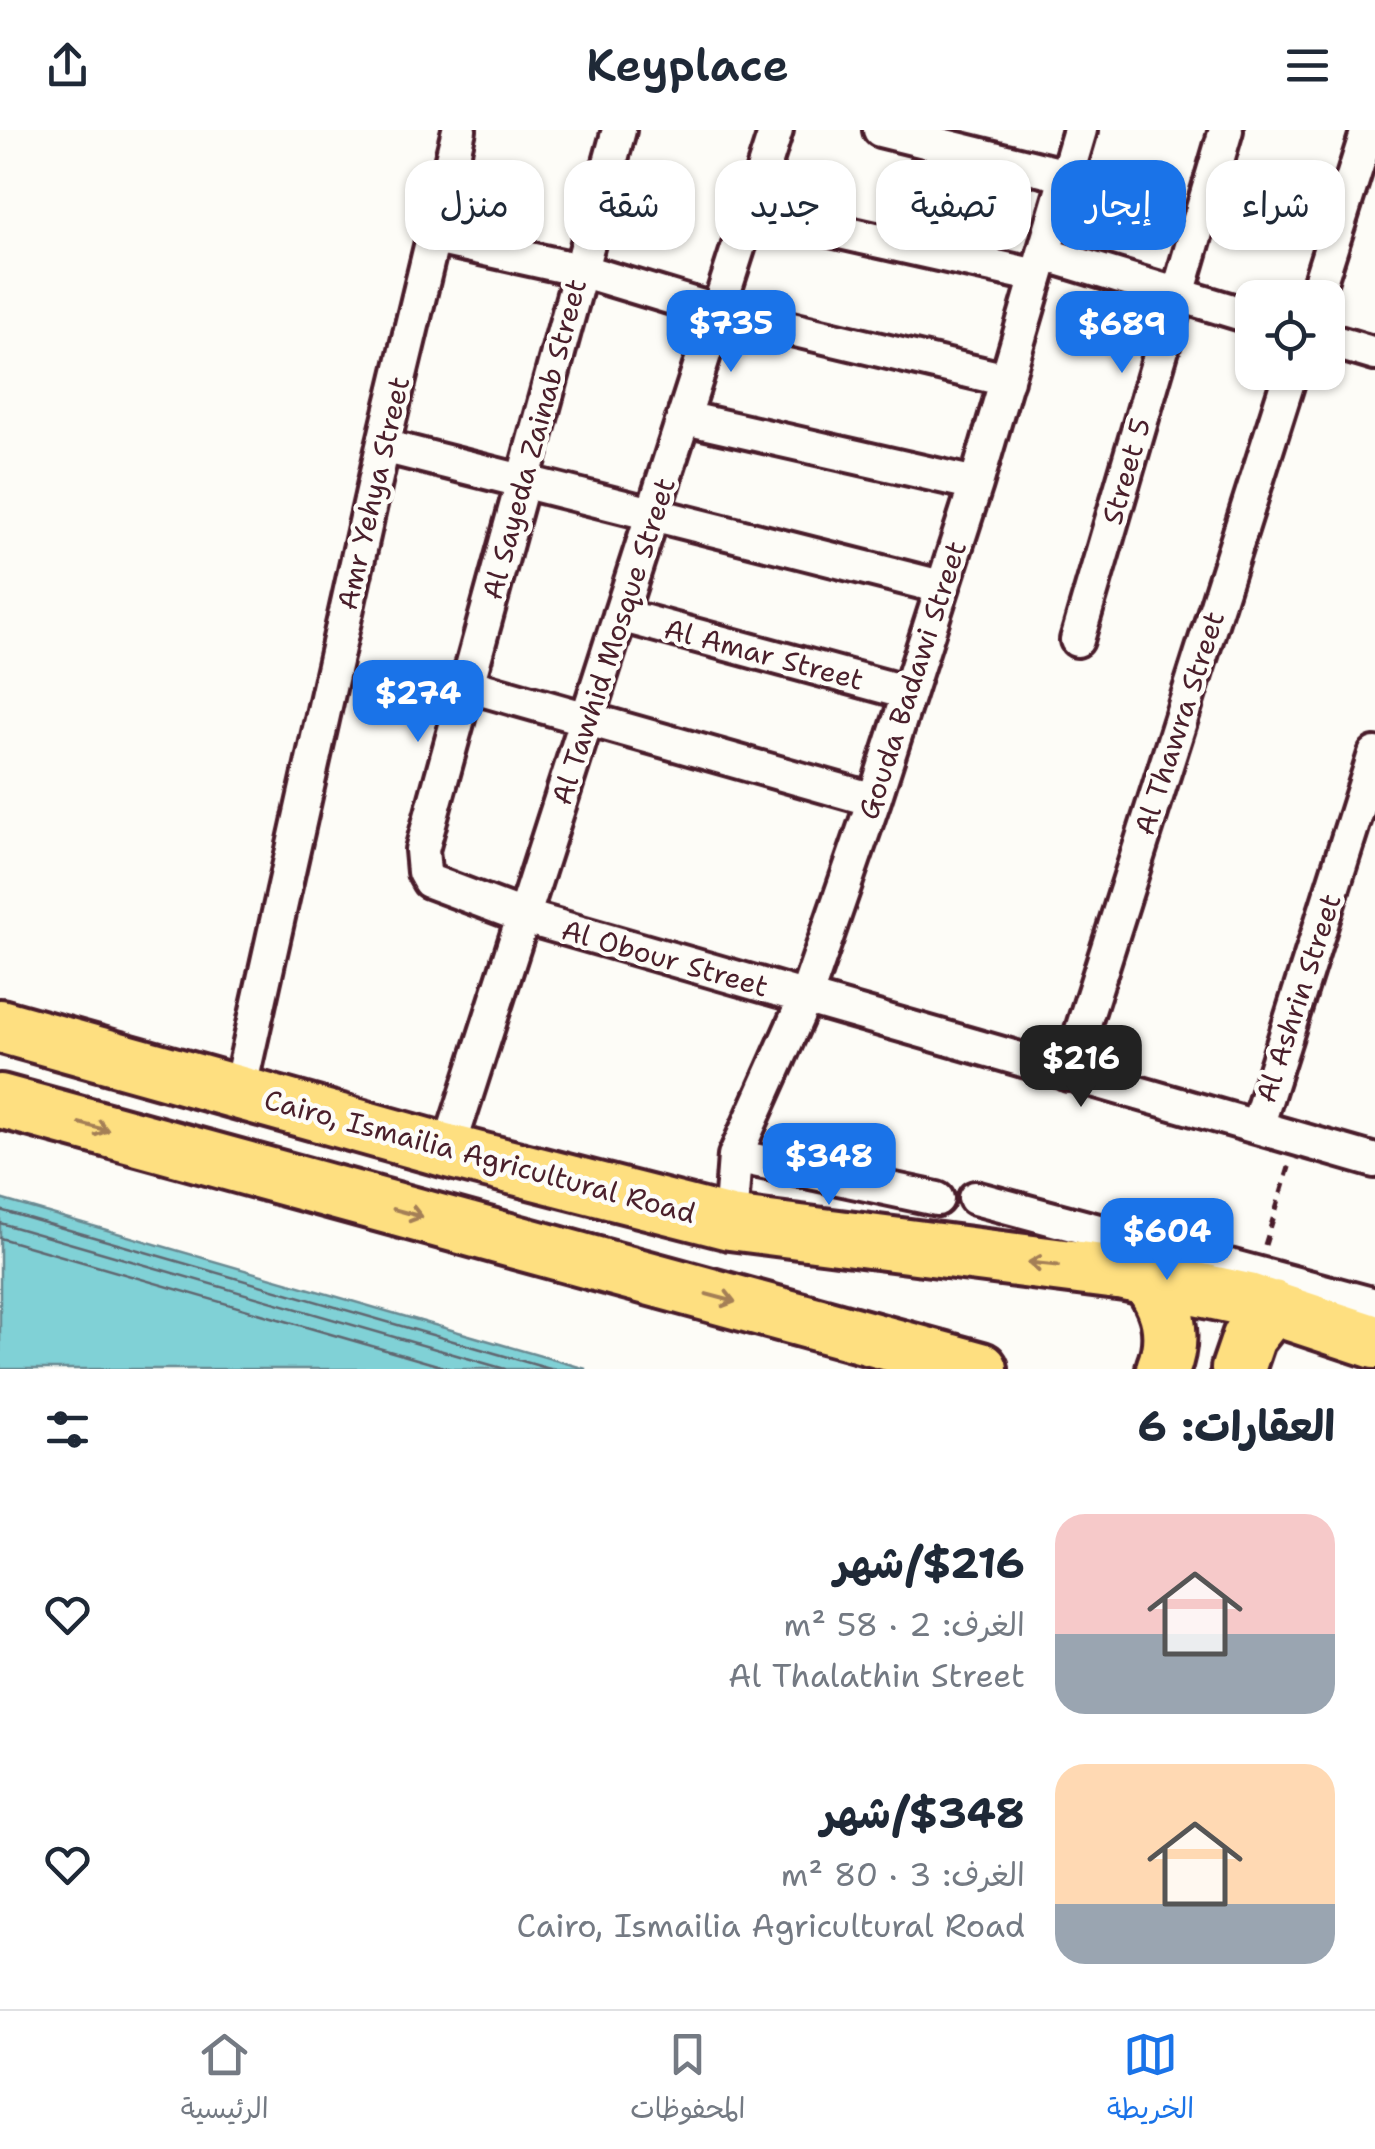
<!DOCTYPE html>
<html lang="ar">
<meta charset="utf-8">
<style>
:root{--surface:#fff;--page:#f6f6f7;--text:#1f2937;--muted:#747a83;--line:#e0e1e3;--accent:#1a73e8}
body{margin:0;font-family:"Shantell Sans","Playpen Sans Arabic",sans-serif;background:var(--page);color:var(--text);direction:rtl;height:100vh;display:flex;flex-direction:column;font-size:38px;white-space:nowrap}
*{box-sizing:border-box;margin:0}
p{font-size:32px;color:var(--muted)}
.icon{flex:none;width:55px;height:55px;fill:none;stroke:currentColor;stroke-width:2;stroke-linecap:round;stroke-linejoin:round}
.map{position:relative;height:1239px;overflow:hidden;direction:ltr}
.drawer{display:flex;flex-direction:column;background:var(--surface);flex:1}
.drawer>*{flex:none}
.top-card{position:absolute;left:30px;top:30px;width:1315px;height:90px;direction:rtl;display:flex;gap:20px}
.fabs{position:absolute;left:1235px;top:150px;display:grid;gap:20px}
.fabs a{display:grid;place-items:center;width:110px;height:110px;border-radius:20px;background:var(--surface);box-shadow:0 2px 8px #0004;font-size:50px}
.price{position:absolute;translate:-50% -85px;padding:0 22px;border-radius:20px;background:var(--accent);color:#fff;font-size:32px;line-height:65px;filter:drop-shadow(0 2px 5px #0008)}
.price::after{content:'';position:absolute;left:50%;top:60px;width:30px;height:22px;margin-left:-15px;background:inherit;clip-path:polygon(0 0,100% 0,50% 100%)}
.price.selected{background:#222;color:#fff}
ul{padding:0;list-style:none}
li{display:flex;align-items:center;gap:30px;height:250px;padding:0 40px}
li span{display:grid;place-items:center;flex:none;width:280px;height:200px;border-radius:30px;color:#555}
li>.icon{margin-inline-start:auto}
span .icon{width:120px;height:120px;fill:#fffc;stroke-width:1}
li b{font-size:42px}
h2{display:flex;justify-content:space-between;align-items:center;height:120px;padding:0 40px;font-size:42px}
.pill{padding:0 35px;border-radius:30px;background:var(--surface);box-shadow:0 2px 8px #0004;font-size:35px;line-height:90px}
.pill.selected{background:var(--accent);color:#fff}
header{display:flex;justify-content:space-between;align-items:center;height:130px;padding:0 40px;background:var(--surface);font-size:45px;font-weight:600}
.dock{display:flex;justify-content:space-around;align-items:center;height:140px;border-top:2px solid var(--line);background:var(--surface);font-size:28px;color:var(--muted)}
.dock a{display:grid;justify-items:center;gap:5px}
.dock .selected{color:var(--accent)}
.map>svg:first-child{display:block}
.water{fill:#80d1d6;stroke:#6a8a92;stroke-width:2.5}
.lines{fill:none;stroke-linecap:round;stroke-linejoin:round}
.shore{stroke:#60666f;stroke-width:2.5}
.minor-casing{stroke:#4a1f2b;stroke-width:40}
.primary-casing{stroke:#4a1f2b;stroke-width:60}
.path{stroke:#4a1f2b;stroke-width:5;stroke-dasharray:10 8;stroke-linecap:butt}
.minor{stroke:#fdfcf7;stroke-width:32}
.primary{stroke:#fedf80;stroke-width:52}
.oneway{stroke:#a47f56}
.labels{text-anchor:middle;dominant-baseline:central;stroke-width:9;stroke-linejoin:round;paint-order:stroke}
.street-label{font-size:28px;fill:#4a1f2b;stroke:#fdfcf7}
</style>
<header><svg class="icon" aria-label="menu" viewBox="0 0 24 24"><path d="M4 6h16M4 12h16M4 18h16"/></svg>Keyplace<svg class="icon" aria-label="share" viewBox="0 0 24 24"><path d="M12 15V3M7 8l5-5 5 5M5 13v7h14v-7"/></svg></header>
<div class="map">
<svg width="1375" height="1239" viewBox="0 0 1375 1239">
<rect width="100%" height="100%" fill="#fdfcf7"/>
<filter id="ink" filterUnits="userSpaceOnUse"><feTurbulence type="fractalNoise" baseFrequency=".01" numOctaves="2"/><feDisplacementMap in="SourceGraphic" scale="20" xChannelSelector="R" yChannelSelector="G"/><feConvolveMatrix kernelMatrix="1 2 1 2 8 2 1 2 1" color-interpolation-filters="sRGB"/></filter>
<g filter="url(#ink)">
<path class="water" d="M0 1069 586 1239H0Z"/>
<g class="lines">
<path class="shore" d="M0 1080 550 1239
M0 1093 505 1239
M0 1108 451 1239"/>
<g class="minor-casing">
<path id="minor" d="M619 0 422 720 424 742 429 751 525 787 1375 1031
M880 0 1067 46
M750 82 1037 146
M435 108 580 140 719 182 1007 250
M1044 124 1252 187
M1315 168 1368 0
M1328 210 1375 224
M685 288 976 354
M383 316 941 457
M620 485 908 563
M1077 510 1226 0
M467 555 874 670
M1068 944 1291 242
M239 962 383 316 459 0
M1257 997 1375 624
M448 1021 776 0
M735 1026 937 1069
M975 1068 1375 1175
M730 1093 735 1026 805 869 874 670 976 354 1080 0"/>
</g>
<g class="primary-casing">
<path id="primary" d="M0 896 448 1021 730 1093 1125 1144 1248 1170 1375 1212
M0 971 981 1239
M1146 1148C1169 1175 1176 1206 1163 1239
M1238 1239 1249 1207 1273 1177"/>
</g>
<path class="path" d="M1265 1115 1290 1034"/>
<use href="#minor" class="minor"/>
<use href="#primary" class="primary"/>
</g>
<defs><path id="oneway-shaft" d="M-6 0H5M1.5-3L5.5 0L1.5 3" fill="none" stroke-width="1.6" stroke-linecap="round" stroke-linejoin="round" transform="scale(2.5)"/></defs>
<g class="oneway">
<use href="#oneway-shaft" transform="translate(94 997) rotate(15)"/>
<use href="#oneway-shaft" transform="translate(408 1083) rotate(15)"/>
<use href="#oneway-shaft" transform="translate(1043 1134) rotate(-174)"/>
<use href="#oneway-shaft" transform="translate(721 1168) rotate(15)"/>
</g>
</g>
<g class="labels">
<g class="street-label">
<text transform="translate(534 309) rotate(-75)">Al Sayeda Zainab Street</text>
<text transform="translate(1126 341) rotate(-74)">Street 5</text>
<text transform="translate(373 363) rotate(-77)">Amr Yehya Street</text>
<text transform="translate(613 511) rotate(-72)">Al Tawhid Mosque Street</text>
<text transform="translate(764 524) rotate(15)">Al Amar Street</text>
<text transform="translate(912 550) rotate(-72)">Gouda Badawi Street</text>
<text transform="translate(1179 593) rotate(-72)">Al Thawra Street</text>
<text transform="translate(665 828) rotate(16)">Al Obour Street</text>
<text transform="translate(1298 868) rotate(-72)">Al Ashrin Street</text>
<text transform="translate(480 1026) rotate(15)">Cairo, Ismailia Agricultural Road</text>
</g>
</g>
</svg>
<div class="fabs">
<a><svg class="icon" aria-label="locate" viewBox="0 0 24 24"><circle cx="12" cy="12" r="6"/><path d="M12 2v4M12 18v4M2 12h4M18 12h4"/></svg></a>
</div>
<b class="price" style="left:731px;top:245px">$735</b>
<b class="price" style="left:1122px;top:246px">$689</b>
<b class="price" style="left:418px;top:615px">$274</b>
<b class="price selected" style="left:1081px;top:980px">$216</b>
<b class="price" style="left:829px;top:1078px">$348</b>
<b class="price" style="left:1167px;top:1153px">$604</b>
<div class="top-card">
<a class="pill">شراء</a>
<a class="pill selected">إيجار</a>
<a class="pill">تصفية</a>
<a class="pill">جديد</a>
<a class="pill">شقة</a>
<a class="pill">منزل</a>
</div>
</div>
<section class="drawer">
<h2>العقارات: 6<svg class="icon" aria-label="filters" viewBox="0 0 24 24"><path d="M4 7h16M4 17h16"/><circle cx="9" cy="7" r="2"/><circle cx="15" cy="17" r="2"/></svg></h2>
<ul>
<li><span style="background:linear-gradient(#f6c9c9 60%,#9aa5b1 0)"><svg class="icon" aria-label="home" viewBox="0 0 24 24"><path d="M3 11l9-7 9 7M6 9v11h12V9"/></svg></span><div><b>$216/شهر</b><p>الغرف: 2 · 58 m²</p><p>Al Thalathin Street</p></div><svg class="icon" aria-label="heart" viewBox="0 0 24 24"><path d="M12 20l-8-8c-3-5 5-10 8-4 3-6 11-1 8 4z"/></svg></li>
<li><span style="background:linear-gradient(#ffd9b3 70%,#9aa5b1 0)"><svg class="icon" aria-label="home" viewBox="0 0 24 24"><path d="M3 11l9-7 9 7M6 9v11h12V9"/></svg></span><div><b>$348/شهر</b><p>الغرف: 3 · 80 m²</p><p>Cairo, Ismailia Agricultural Road</p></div><svg class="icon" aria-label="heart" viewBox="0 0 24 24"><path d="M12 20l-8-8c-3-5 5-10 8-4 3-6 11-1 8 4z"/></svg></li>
</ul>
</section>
<nav class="dock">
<a class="selected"><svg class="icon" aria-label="map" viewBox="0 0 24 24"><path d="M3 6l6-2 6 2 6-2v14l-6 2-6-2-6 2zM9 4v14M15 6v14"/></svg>الخريطة</a>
<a><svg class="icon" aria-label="saved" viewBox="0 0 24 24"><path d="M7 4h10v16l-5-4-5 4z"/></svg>المحفوظات</a>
<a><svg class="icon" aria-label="home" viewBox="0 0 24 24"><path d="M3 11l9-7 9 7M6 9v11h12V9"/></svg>الرئيسية</a>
</nav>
